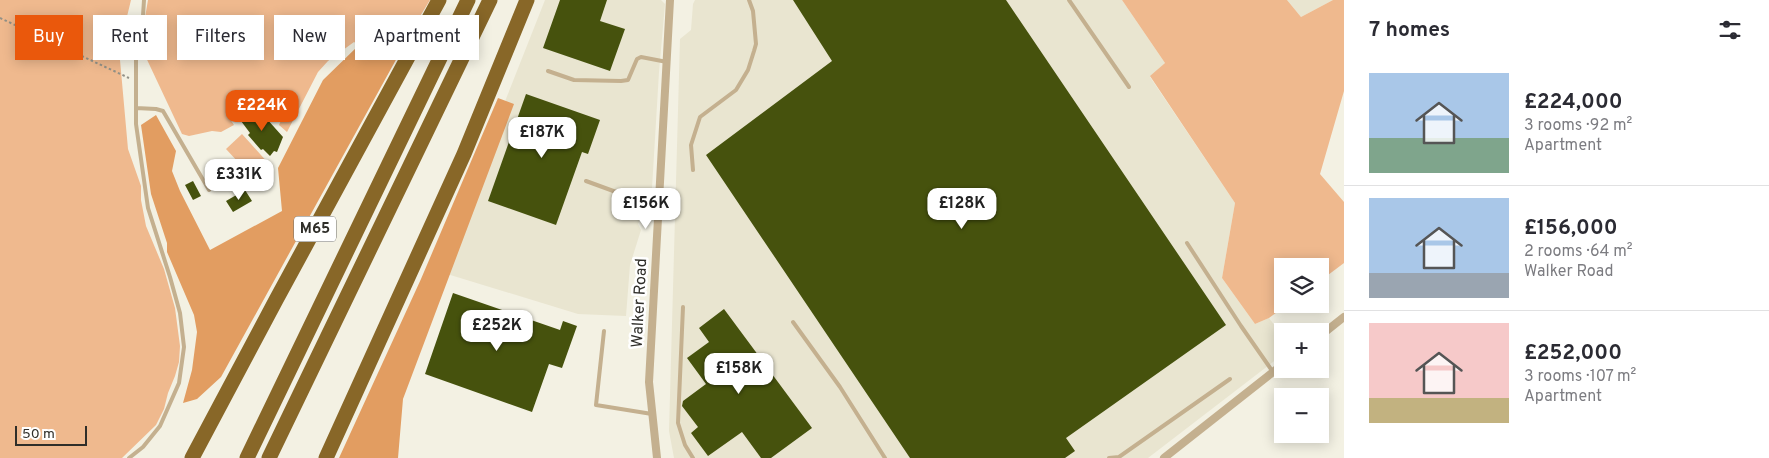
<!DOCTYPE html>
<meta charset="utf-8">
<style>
:root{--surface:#fff;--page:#f7f7f7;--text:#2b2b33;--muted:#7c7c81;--line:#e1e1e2;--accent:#ea580c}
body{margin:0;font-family:Overpass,sans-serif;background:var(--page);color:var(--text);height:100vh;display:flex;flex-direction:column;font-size:19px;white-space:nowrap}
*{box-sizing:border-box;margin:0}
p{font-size:16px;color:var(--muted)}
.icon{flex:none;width:28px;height:28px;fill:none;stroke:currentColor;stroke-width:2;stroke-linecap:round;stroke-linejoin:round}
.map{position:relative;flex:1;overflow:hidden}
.details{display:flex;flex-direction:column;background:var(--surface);width:425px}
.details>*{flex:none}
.top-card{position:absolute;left:15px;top:15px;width:475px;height:45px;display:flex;gap:10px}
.controls{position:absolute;left:1274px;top:258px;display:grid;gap:10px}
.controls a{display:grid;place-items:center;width:55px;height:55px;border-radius:0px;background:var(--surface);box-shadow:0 2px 12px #0003;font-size:25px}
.scale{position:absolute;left:15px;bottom:12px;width:72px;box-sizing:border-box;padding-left:5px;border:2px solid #2f2e29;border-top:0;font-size:14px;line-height:18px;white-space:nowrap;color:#2f2e29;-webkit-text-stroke:4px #fff;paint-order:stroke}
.price{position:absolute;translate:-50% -42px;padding:0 11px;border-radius:10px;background:#fff;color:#222;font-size:16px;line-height:32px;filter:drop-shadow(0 1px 2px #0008)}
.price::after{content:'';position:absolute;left:50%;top:30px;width:15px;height:11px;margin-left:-8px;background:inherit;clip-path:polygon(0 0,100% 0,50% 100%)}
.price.on{background:var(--accent);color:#fff}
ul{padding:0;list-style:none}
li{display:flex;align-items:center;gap:15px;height:125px;padding:0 25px}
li+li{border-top:1px solid var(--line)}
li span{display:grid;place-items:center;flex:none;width:140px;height:100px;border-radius:0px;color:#555}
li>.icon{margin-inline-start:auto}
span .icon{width:60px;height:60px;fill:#fffc;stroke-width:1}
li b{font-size:21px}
h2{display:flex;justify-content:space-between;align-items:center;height:60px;padding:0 25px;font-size:21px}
.pill{padding:0 18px;border-radius:0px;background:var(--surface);box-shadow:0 2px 12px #0003;font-size:18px;line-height:45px}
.pill.on{background:var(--accent);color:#fff}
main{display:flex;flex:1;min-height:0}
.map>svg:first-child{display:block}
.built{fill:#e9e5d0}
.green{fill:#efb98e}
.forest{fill:#e29d61}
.building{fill:#46520d}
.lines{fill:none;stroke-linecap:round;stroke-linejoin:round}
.path{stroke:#929187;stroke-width:2;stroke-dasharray:2.5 2.5;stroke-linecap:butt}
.lane{stroke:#c4b08f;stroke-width:4}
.street{stroke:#c4b08f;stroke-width:8}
.highway{stroke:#886728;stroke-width:15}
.labels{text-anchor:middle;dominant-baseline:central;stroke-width:5;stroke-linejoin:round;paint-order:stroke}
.shield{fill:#fff;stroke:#6d6d69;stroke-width:1}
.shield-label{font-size:15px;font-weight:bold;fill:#2f2e29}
.street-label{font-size:16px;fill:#2f2e29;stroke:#fff}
</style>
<main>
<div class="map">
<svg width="1344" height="458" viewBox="0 0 1344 458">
<rect width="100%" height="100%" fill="#f3f1e3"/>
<path class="built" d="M545 0H661L665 4 659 72 652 188 650 191 644 192 643 212 638 224 641 230 630 265 626 316 578 314 434 270 504 104Z
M695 0H1122L1165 63 1150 77 1235 203 1222 278 1255 324 1269 318 1282 335V355L1148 458H674L669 431 680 39 691 30 693 4Z
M1287 0H1333L1301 17Z"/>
<path class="green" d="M0 0H131L123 33 120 60 128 149 141 186V200L146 226 164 269 175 308 180 346 179 362 175 376 168 393 164 409 156 425 122 458H0Z
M148 0H430L419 18 395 23 359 45 354 42 328 61 318 72 287 132 279 125 285 112 284 103 263 93 228 116 234 125 221 132 212 131 189 136 182 134 142 49 141 41Z
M1122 0H1287L1301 17 1333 0H1344V91L1320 174 1344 202V263L1320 281V266H1282V304H1288L1269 318 1255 324 1222 278 1235 203 1150 76 1165 63Z
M242 134 269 164 251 176 226 149Z"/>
<path class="forest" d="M419 18 221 377 197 399 183 403 192 370 197 332 194 315 167 252V243L151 194 141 125 156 115 176 151 172 171 180 191 210 250 282 211 278 168 323 80 359 45 396 22Z
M498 98 514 104 403 399 398 458H339L421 279Z"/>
<path class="building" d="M560 0H607L600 21 625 29 610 71 543 48Z
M793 0H1006L1226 325 1066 438 1075 451 1065 458H910L706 155 832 61Z
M526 94 600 120 588 154 582 152 556 225 488 201Z
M249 108 261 123 266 118 283 137 277 152 274 151 270 156 263 149 261 150 248 135 250 133 238 117Z
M193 181 201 196 193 200 185 185Z
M245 190 252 201 233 212 226 201Z
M453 293 560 330 563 321 577 326 562 368 549 364 532 412 425 374Z
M724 309 812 428 771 458H761L742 432 708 456 691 433 698 427 682 406 683 401 706 384 687 358 709 342 699 328Z"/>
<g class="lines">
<path class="path" d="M0 18 129 78"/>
<path class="lane" d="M1069 0 1129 87
M548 71 574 80 621 81 628 80 637 59 641 57 667 62
M136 108 156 109 163 111 209 190
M693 170 691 145 700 117 736 90 748 70 754 51 756 44 753 11 749 0
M586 181 638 200 659 201
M1187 243 1241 326 1273 372
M683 307 678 423 685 445 693 458
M793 322 840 387 885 458
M604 331 596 405 652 414
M129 458 143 447 160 426 179 383 184 347 180 313 170 277 148 208 136 124V45L143 16 144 0
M1109 458 1119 457 1230 379"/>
<path class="street" d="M1320 336 1344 317
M657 458 649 382 670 0
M1164 458 1282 365"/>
<path class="highway" d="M192 458 276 300 439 0
M247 458 468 0
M269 458 490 0
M326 458 464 154 527 0"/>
</g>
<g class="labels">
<rect class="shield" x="294" y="216.5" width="42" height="25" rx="4"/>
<g class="shield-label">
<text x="315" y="229">M65</text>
</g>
<g class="street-label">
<text transform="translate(640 303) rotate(-87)">Walker Road</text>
</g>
</g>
</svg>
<div class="controls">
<a><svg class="icon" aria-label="layers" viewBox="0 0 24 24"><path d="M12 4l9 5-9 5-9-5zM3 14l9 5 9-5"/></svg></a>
<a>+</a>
<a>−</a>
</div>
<div class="scale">50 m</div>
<b class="price on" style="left:262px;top:132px">£224K</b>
<b class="price" style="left:542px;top:159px">£187K</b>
<b class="price" style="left:239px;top:201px">£331K</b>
<b class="price" style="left:646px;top:230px">£156K</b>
<b class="price" style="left:962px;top:230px">£128K</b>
<b class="price" style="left:497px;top:352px">£252K</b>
<b class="price" style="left:739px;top:395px">£158K</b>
<div class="top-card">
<a class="pill on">Buy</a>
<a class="pill">Rent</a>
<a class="pill">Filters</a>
<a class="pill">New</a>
<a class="pill">Apartment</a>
</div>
</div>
<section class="details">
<h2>7 homes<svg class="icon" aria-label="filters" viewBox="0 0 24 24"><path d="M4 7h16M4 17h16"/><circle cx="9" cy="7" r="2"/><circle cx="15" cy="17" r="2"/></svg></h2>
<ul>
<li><span style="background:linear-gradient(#a9c7e8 65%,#7fa58c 0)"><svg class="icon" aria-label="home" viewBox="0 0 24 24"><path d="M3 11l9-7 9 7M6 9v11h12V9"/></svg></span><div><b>£224,000</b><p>3 rooms · 92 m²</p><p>Apartment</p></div></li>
<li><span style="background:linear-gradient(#a9c7e8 75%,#9aa5b1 0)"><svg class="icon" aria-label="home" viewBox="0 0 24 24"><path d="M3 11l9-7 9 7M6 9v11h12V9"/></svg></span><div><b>£156,000</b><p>2 rooms · 64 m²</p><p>Walker Road</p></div></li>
<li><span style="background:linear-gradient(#f6c9c9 75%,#c2b280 0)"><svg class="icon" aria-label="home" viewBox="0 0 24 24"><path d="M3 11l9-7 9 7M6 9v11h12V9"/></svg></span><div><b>£252,000</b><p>3 rooms · 107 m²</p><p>Apartment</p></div></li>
</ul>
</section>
</main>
